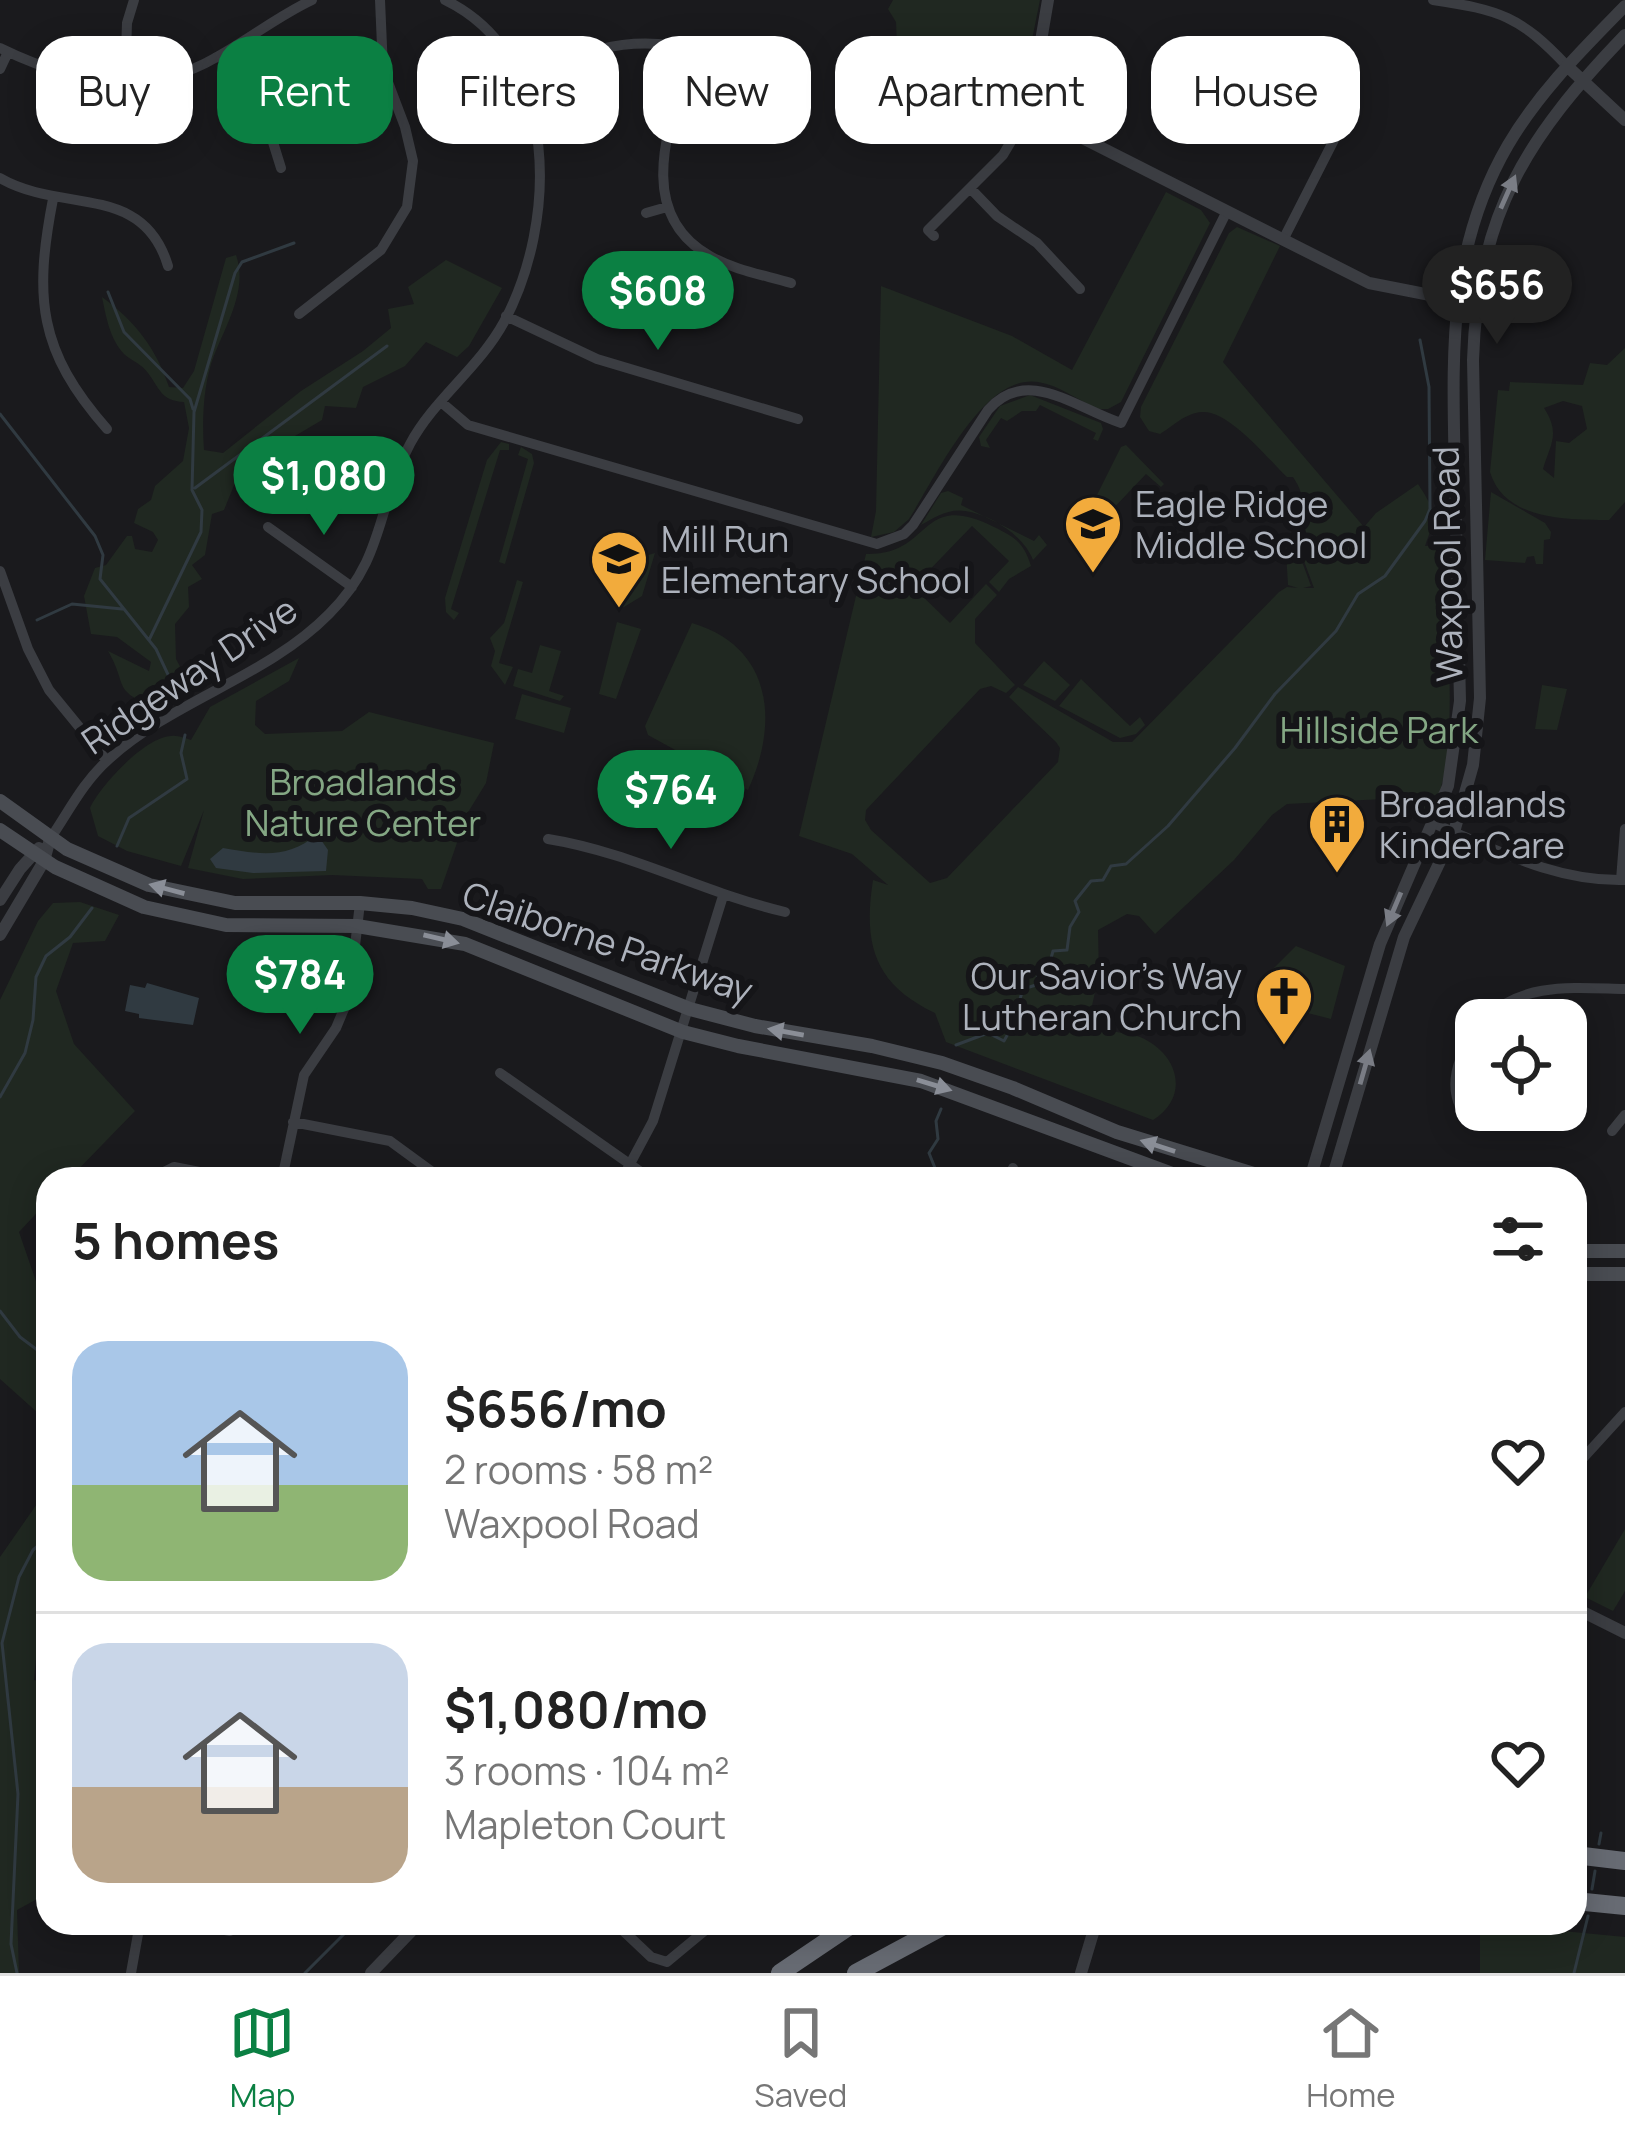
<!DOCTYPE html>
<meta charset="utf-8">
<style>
:root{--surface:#fff;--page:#f2f2f2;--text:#222;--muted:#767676;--line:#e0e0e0;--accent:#0b8043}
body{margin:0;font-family:Manrope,sans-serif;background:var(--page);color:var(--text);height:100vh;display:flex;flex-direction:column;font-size:45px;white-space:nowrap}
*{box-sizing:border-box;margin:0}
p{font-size:39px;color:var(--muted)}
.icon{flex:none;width:66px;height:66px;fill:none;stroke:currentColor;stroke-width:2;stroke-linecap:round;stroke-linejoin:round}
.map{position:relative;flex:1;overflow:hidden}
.details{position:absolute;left:36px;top:1167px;width:1551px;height:768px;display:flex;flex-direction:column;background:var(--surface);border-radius:36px;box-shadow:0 6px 30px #0003}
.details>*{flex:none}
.top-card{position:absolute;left:36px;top:36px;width:1554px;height:108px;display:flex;gap:24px}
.controls{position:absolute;left:1455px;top:999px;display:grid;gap:24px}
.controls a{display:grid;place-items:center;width:132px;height:132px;border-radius:24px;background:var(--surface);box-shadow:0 6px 30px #0003;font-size:60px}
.price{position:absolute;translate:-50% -102px;padding:0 27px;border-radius:42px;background:var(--accent);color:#fff;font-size:39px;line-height:78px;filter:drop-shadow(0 3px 6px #0008)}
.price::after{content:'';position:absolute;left:50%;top:72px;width:36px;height:27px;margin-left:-18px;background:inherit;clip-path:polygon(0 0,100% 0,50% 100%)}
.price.active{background:#222;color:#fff}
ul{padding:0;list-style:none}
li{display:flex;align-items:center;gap:36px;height:300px;padding:0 36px}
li+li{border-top:3px solid var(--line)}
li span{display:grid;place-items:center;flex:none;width:336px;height:240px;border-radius:36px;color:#555}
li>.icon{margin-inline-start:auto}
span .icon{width:144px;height:144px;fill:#fffc;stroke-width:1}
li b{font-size:51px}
h2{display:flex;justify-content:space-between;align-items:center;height:144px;padding:0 36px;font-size:51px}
.chip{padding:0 42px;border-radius:36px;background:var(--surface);box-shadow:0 6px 30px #0003;font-size:42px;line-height:108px}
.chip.active{background:var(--accent);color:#fff}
.tab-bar{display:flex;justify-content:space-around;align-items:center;height:168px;border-top:3px solid var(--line);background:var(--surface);font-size:33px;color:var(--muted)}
.tab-bar a{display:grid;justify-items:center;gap:6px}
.tab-bar .active{color:var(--accent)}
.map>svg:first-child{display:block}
.green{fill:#202821;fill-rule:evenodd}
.water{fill:#303a41}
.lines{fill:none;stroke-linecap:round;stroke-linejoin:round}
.stream{stroke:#303a41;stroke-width:3}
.minor{stroke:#3b3d42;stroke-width:10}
.tertiary{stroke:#3b3d42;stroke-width:12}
.secondary{stroke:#494c52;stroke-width:14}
.motorway{stroke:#676b73;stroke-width:18}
.oneway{fill:#7a7d85}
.oneway2{fill:#8a8e97}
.labels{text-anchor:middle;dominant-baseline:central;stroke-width:12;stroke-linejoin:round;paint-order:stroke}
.poi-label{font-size:36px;fill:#adb2bc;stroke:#151518;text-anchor:start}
.street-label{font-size:36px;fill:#adb2bc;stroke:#151518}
.park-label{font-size:36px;fill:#84a784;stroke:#151518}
</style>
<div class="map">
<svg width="1625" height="1973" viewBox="0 0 1625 1973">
<rect width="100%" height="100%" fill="#1a1a1d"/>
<path class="green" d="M893 0H1040L1019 104 897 46 896 22 888 9Z
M1166 192 1201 210 1210 223 1121 402 1108 409H1098C1079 401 1059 385 1038 382 983 373 935 479 909 519L894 532 871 537 876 511 881 286 1012 336 1072 370Z
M1237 227 1280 246 1223 362 1364 527 1376 513 1418 484C1437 513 1436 516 1425 546L1441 545C1446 601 1462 765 1432 808L1422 809 1383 799 1287 804 1272 815 1234 860 1155 934 1139 916 1127 914 1098 930 1099 975 1091 1010C1095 1016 1098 1022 1103 1026 1112 1034 1129 1032 1140 1037 1178 1053 1191 1096 1153 1120L946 1042 935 1013C874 984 863 944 873 880L888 885 852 854 799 836 866 554C933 556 918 489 994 527 1015 537 1024 543 1031 566L1009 579 999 592 989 582 1009 561 972 526 913 587 950 623 986 584 997 595 975 619V643L1015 685 1006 693 991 686 980 689 866 810 865 820 871 830 930 883 947 878 1058 762 1060 748 1056 742 1009 697 1018 687 1113 742H1132L1279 592 1287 587 1298 588 1288 585 1286 552 1300 556 1311 586 1303 588H1314L1301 553 1282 546C1307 528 1310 502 1293 477H1287C1268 459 1229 410 1202 412 1185 413 1172 427 1160 434L1149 431 1140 417 1141 407 1229 233Z
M236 255C249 292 223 329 211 364 203 391 202 423 204 450L223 453 301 391 363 351 391 328 388 309 414 304 408 287 446 260 502 288 469 346 457 357 426 342 405 366 363 387 356 408 325 406 322 420 295 436 297 457 310 466 334 468 327 485 306 481 288 470 282 451 252 474 239 473 224 510 212 514 205 555 192 565 202 579 188 587 189 607 175 624 176 659 191 687 159 709C110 690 129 687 108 651L149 671 151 662 117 637 91 634 84 596 95 568 106 565 127 536H132L135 549 152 552 158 540 153 532 134 523 138 509 151 500 155 486 183 461 189 428 184 402C161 401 160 389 148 373 142 364 132 361 124 354 110 339 106 317 102 297 135 321 156 348 169 387L183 388 194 371 226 258Z
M1625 348V502L1609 520C1567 520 1504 520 1490 472L1498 390 1509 391 1510 382 1583 385 1590 363 1607 365ZM1563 401 1582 406 1587 429 1569 443 1556 441 1554 478 1543 469C1550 445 1561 434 1544 408Z
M1030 395 1101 423 1103 429 1098 441 1093 439 1096 433 1040 405 1036 411H1022L1007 421 1001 418 986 440 990 448 981 446 979 437 1000 406Z
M501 442 509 444V450H500L451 609 459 613 454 620 446 612 445 598 487 460Z
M1126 445 1164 484 1161 487 1146 474 1108 514 1095 499 1121 447Z
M521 447 532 454 534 463 505 564 499 562 528 459 518 455Z
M948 491 963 498 961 505 1034 541 1039 535 1047 545 1033 560C1024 536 992 515 965 511 949 508 933 518 921 525L941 493Z
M1491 492 1545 523 1551 532 1550 539 1544 540 1543 564H1536L1534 556 1527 557 1525 563 1485 560Z
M633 547 643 550 645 556 655 553 642 596 624 607 612 603Z
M517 580 523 582 499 663 513 667 505 685 491 666 495 651 490 638 504 623Z
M617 622 641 629 616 699 599 694Z
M692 623C773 647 779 723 748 790L648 735 645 726Z
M540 645 561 651 549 691 564 696 560 701 513 686 518 669 532 673Z
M299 658 289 681 256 701 255 725 265 734 342 731 369 712 494 743 486 783 467 814 441 889H428L422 879 332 875 243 879 188 868 204 810 181 866 127 851 98 836 90 808C100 786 145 737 171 736 178 735 184 738 191 740L210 707Z
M1044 661 1070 685 1055 701 1023 685Z
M1081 679 1130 726 1140 717 1145 725 1136 734 1120 738 1059 706Z
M1542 685 1567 689 1557 730 1535 729Z
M522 694 571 708 564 733 515 719Z
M80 902 119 915 105 941 73 943 56 991 74 1044 135 1111 69 1179H48V1201L19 1232 48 1316V1422L0 1379V1000L38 921 53 903Z
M1296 946 1345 966 1331 1019 1296 1010 1271 971Z
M48 1488V1577L43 1582 34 1680 48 1683V1747L42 1774C54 1791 45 1805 42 1822 38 1846 48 1870 48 1893L17 1910 19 1973H0V1557Z
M1625 1529V1591L1613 1611 1585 1597Z
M1480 1923 1625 1937V1973H1480Z"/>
<path class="water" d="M317 834 328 850 326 871 253 873 216 868 210 859 223 848C258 854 288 860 317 834Z
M147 983 199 998 193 1025 139 1018V1014L125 1011 130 985 145 988Z"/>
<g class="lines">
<path class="stream" d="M108 292 124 332 190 399 193 409
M0 414 95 536 103 555 100 579 156 649 171 681
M195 488 387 346
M37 620 72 604 122 609
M149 640 201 532 202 510 192 490 194 412 235 273 242 262 294 243
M117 846 129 818 187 779 181 753 185 735
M956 1045 988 1033 1004 1041 1009 1032 1004 1012 1020 999 1023 989 1036 985 1039 969 1050 962 1053 951 1067 950 1070 927 1079 912 1075 901 1091 881 1103 880 1111 866 1126 864 1168 826 1235 748 1275 694 1336 631 1358 594 1385 576 1425 521 1430 509 1429 387 1420 340
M0 1097 25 1053 33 1020 36 977 46 956 70 937 92 908
M926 1179 935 1168 929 1153 938 1139 936 1121 941 1109
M0 1311 20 1337 48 1358
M48 1362V1391
M1599 1844 1601 1833
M1592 1889 1595 1871
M17 1973 11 1944 18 1794 2 1643 19 1577 33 1550 48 1537
M305 1973 355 1923
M1574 1973 1588 1916"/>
<path class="minor" d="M1433 0C1500 10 1520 16 1567 66
M0 48C69 82 146 98 215 58 248 40 278 16 312 0
M229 50 263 110 281 168
M691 50C673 117 630 211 710 256 734 270 764 275 791 283
M0 69 8 52
M521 80C548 69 574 56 601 49 670 31 743 60 801 94
M125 83 127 23 134 0
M0 178C62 214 143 182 168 266
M970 188 997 216 1037 243 1080 289
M53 199C34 297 38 351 107 429
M646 213 667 207
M934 236 928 230 1003 155 1029 111
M1283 240 1337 134
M299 314 381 250 407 207 413 161 405 127 383 69 380 0
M506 316 597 359 798 419
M441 402 468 425 877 544 904 534 913 525 988 410C1027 365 1077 409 1121 423L1227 211
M268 527 352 587
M0 571 28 649 49 690 107 761
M1435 824C1497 850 1556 882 1625 880
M50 839C69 811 83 782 109 759 174 700 267 677 329 614 386 557 376 507 410 444 434 399 479 368 504 322 557 223 562 57 445 0
M548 839C630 852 704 893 785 912
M1621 880 1625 829
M1484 1020C1522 981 1576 988 1625 989
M500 1073 651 1179
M1460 1106C1448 1080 1461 1052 1476 1030
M293 1122 390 1141 442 1179
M1612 1131 1625 1115
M150 1179 174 1167 235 1179
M282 1179 304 1075 336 1028 349 997 360 903
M622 1179 653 1121 723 896
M1008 1179 1013 1168
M1575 1467 1625 1412
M47 1829H48
M190 1923 230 1931 244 1923
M615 1923 651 1957 667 1962 714 1923
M131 1973 140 1923"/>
<path class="tertiary" d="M1048 0 1029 111 1369 283 1476 304
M1567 66 1625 120
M0 900 20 869 39 848
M0 935 44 861 50 839
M1310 1179 1380 944 1448 786 1460 701C1458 628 1457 555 1455 482 1453 362 1445 253 1508 145 1539 92 1583 49 1625 6
M1332 1179 1404 937 1454 832 1473 765 1480 698 1473 360C1478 213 1526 138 1625 35
M1575 1608 1625 1633
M371 1973 419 1923
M1081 1973 1096 1923"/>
<path class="secondary" d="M0 801 67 849 149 885 235 903H360L412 908 463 919 690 1009 755 1026 872 1046 942 1063 1013 1088 1117 1132 1270 1179
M0 830 55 867 144 907 226 925 357 926 465 944 683 1032 738 1046 921 1081 1186 1179
M1575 1251H1625
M1575 1274H1625"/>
<path class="motorway" d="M1575 1855 1625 1861
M1575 1901 1625 1906
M780 1973 854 1923
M856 1973 949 1923"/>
</g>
<defs><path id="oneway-solid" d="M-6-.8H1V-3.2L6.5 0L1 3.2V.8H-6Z" transform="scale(3)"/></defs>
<g class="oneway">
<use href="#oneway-solid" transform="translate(1508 192) rotate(-66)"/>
<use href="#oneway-solid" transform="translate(1394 909) rotate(113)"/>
<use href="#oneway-solid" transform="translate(1365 1067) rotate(-74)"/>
</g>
<g class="oneway2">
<use href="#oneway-solid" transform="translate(167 889) rotate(-165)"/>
<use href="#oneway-solid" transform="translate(441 939) rotate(13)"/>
<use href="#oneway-solid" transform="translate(786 1032) rotate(-170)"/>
<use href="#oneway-solid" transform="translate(934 1085) rotate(17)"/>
<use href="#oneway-solid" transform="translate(1158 1146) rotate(-162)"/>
</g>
<defs>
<g id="school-pin" transform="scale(3)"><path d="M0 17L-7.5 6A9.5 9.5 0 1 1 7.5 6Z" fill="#f2ab3c" stroke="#151518"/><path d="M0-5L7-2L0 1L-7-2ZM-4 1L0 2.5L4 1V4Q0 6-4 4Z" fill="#111"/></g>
<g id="building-pin" transform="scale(3)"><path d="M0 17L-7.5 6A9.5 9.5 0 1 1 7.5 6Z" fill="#f2ab3c" stroke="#151518"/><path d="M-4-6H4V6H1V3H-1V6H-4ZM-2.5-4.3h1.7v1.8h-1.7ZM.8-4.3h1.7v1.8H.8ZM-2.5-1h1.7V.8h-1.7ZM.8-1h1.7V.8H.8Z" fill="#111"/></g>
<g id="church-pin" transform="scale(3)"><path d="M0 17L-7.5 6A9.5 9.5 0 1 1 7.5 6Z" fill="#f2ab3c" stroke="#151518"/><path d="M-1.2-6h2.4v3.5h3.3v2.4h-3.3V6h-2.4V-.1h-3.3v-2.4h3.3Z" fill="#111"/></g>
</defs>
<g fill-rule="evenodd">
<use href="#school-pin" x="1093" y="524"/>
<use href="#school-pin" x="619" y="559"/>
<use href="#building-pin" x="1337" y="824"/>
<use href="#church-pin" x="1284" y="996"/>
</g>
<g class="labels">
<g class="poi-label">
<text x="1135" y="503">Eagle Ridge<tspan x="1135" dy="41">Middle School</tspan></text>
<text x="661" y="538">Mill Run<tspan x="661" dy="41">Elementary School</tspan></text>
<text x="1379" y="803">Broadlands<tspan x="1379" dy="41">KinderCare</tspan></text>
<text x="1242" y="975" text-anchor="end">Our Savior's Way<tspan x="1242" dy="41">Lutheran Church</tspan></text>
</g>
<g class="street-label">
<text transform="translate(1447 564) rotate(-91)">Waxpool Road</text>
<text transform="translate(189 675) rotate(-34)">Ridgeway Drive</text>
<text transform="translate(608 942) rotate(19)">Claiborne Parkway</text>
</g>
<g class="park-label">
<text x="1379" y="729">Hillside Park</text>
<text x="363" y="781">Broadlands<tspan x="363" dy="41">Nature Center</tspan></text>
</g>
</g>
</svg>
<div class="controls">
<a><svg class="icon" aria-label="locate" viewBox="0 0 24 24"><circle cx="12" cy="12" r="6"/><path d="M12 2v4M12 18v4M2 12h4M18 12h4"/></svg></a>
</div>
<b class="price active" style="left:1497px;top:347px">$656</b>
<b class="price" style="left:658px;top:353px">$608</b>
<b class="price" style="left:324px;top:538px">$1,080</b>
<b class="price" style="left:671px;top:852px">$764</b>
<b class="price" style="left:300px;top:1037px">$784</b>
<div class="top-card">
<a class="chip">Buy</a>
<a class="chip active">Rent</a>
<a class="chip">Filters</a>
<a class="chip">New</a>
<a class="chip">Apartment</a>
<a class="chip">House</a>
</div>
<section class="details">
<h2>5 homes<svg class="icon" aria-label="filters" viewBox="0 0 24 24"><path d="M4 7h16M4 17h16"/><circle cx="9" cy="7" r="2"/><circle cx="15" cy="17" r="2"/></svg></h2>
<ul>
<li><span style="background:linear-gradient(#a9c7e8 60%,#8fb573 0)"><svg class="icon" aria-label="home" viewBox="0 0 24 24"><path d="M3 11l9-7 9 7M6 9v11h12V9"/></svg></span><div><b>$656/mo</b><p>2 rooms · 58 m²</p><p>Waxpool Road</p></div><svg class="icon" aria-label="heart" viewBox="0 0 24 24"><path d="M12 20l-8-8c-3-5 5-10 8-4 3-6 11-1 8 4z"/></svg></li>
<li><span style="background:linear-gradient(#c9d6e8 60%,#b9a48a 0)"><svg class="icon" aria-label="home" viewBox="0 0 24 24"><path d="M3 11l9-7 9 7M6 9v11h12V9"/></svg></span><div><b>$1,080/mo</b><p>3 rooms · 104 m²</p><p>Mapleton Court</p></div><svg class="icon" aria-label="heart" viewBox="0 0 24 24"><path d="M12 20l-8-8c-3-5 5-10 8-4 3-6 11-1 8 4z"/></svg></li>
</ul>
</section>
</div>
<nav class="tab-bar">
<a class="active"><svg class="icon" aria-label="map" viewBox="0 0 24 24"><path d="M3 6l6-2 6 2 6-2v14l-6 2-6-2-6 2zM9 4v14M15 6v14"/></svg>Map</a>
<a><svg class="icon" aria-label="saved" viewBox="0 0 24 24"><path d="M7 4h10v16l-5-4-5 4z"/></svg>Saved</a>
<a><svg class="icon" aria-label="home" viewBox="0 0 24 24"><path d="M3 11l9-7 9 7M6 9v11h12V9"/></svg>Home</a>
</nav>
